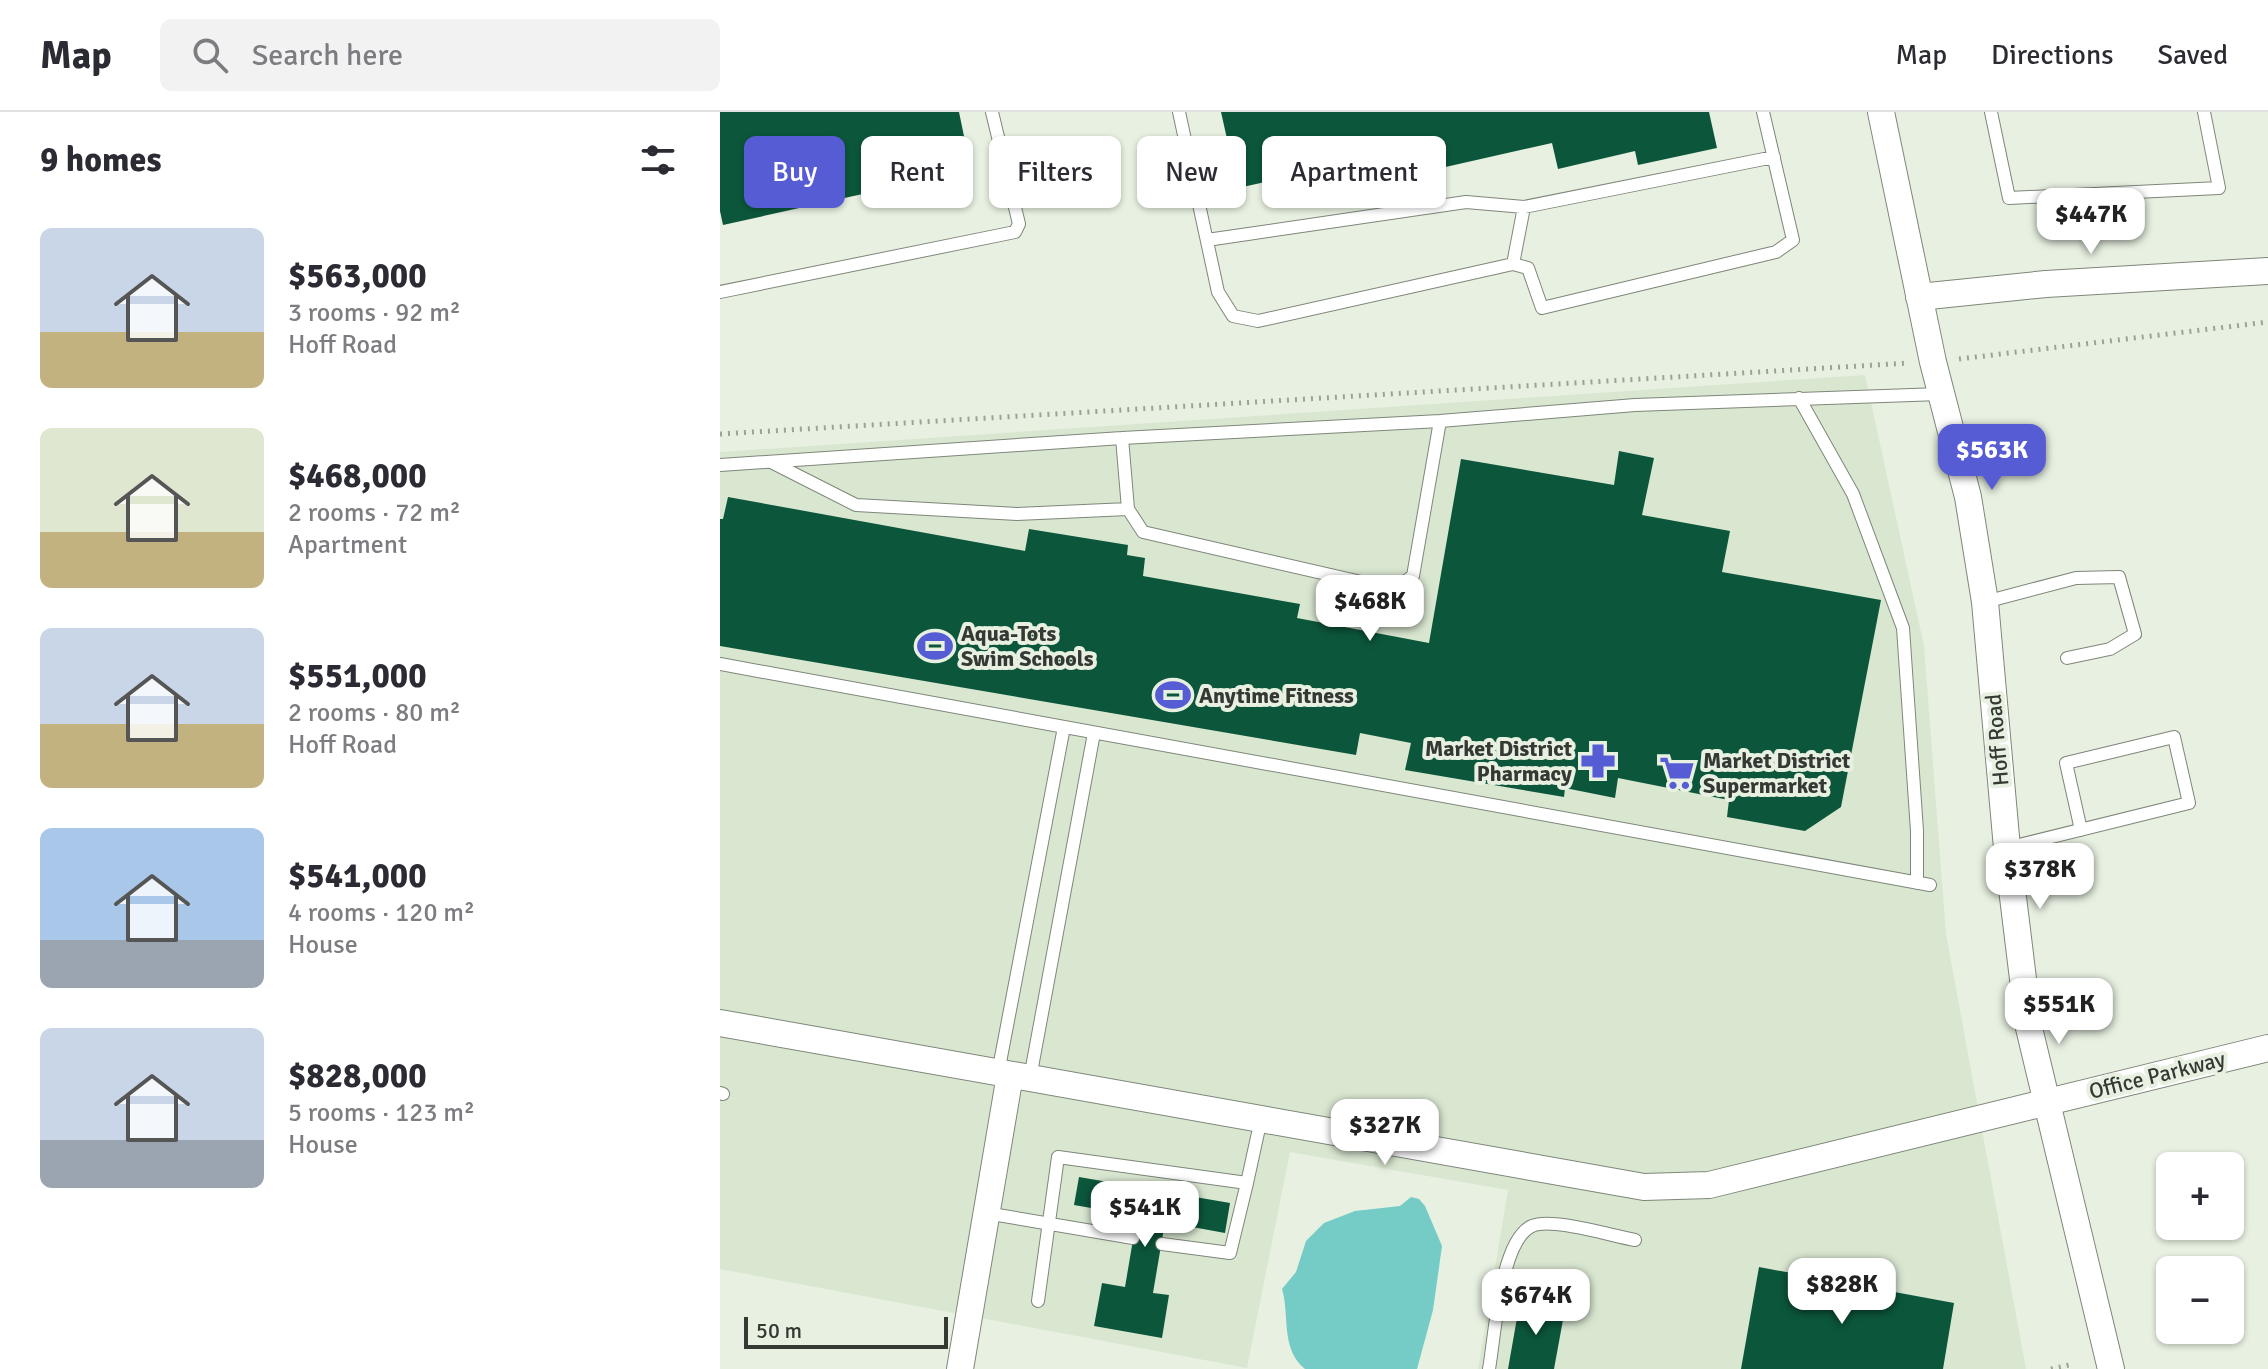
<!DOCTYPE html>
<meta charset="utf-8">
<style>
:root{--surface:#fff;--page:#f2f2f3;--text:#2b2b33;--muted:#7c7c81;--line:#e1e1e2;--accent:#565cd3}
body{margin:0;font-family:Signika,sans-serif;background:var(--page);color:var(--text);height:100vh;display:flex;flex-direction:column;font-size:30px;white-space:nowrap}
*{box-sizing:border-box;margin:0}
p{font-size:26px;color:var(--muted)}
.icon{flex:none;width:44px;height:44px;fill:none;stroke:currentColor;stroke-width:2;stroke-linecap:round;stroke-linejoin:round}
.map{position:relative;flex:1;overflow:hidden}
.panel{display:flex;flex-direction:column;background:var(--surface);width:720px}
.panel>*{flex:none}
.guide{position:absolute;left:24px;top:24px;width:760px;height:72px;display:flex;gap:16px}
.fabs{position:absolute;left:1436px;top:1040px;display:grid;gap:16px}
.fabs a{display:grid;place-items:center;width:88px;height:88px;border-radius:12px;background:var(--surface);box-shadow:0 2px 6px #0004;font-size:40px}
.scale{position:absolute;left:24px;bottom:20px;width:204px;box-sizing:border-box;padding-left:8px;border:4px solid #353933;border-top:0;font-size:22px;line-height:28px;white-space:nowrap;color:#353933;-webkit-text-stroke:6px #e7f0e1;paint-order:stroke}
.price{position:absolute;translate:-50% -68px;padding:0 18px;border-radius:16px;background:#fff;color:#222;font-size:26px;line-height:52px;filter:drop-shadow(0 2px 4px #0008)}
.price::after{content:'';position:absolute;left:50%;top:48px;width:24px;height:18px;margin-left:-12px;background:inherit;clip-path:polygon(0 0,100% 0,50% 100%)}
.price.current{background:var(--accent);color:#fff}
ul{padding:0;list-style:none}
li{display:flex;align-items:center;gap:24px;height:200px;padding:0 40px}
li span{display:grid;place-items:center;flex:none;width:224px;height:160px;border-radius:12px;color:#555}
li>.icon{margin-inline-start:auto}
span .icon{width:96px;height:96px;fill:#fffc;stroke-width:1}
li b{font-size:34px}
h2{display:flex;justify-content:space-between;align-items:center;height:96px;padding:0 40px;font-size:34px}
.tag{padding:0 28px;border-radius:12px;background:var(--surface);box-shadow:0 2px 6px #0004;font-size:28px;line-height:72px}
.tag.current{background:var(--accent);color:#fff}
header{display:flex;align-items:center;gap:48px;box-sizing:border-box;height:112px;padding:0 40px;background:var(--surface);border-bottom:2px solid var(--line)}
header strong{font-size:38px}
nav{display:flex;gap:44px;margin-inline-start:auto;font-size:28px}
.search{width:560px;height:72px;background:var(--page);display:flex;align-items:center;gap:20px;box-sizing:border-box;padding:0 28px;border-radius:12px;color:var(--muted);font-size:30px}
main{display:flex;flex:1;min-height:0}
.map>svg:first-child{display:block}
.built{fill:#d9e7d1}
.water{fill:#75cbc6}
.building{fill:#0c573b}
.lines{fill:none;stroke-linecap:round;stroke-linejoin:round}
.lane-casing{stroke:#7e8679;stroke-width:14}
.street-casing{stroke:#7e8679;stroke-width:28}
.path{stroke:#9ba297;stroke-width:5;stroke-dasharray:2 6;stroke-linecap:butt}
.lane{stroke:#fff;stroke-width:12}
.street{stroke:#fff;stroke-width:26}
.labels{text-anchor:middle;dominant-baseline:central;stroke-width:8;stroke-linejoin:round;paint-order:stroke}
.poi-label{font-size:22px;font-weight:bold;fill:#353933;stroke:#e7f0e1;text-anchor:start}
.street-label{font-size:22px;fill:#353933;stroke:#e7f0e1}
</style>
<header>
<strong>Map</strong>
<div class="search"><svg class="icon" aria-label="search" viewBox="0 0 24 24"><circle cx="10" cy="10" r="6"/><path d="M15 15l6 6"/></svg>Search here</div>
<nav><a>Map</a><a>Directions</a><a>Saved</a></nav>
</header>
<main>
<section class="panel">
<h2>9 homes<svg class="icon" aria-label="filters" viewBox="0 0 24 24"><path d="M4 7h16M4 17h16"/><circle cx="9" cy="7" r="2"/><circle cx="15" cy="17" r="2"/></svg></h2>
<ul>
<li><span style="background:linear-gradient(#c9d6e8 65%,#c2b280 0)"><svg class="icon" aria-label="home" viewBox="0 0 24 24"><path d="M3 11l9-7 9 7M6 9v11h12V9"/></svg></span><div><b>$563,000</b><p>3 rooms · 92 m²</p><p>Hoff Road</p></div></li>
<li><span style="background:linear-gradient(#dfe7d0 65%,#c2b280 0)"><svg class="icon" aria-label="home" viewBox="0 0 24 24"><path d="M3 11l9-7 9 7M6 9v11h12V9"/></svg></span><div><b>$468,000</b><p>2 rooms · 72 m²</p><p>Apartment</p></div></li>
<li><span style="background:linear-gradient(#c9d6e8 60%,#c2b280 0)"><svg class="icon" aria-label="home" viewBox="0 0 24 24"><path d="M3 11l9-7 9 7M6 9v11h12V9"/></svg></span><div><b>$551,000</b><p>2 rooms · 80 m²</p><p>Hoff Road</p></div></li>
<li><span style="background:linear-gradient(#a9c7e8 70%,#9aa5b1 0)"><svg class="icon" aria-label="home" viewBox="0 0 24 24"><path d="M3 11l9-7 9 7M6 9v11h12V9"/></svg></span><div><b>$541,000</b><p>4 rooms · 120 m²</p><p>House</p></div></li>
<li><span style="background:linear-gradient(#c9d6e8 70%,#9aa5b1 0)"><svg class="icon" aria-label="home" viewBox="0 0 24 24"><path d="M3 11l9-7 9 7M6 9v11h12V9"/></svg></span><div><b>$828,000</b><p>5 rooms · 123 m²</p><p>House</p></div></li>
</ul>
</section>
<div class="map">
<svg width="1548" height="1257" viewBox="0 0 1548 1257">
<rect width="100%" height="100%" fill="#e7f0e1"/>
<path class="built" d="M1145 263 1204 534 1226 822 1306 1257H758L788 1078 570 1040 527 1256 0 1157V340Z"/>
<path class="water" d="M691 1085 699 1087 705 1094 722 1134 713 1198 697 1257H585C560 1236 570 1204 562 1177L576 1160 586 1129 604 1111 635 1099 680 1094Z"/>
<path class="building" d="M0 0H239L251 58 3 113 0 99Z
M501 0H989L997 36 918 53 915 39 838 57 832 31 677 66 671 42 518 76Z
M899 339 934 346 922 403 1010 419 1002 460 1161 488 1121 695 1085 719 1007 705 1009 688 898 666 895 686 845 676 844 685 685 658 691 631 640 621 636 643 0 534V407H3L8 385 305 439 309 417 408 433 407 443 425 446 423 464 580 492 577 506 709 531 741 347 894 373Z
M359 1065 510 1091 505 1121 445 1110 433 1181 449 1183 442 1226 374 1214 382 1171 405 1175 417 1104 354 1093Z
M1039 1155 1234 1191 1223 1257H1021Z
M800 1189 845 1197 834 1257H788Z"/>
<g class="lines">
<g class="lane-casing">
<path id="lane" d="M459 0 498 180 513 204 538 209 793 152 808 156 822 196 1056 140 1073 128 1043 0
M1271 0 1289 86 1499 76 1484 0
M487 128 746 90 804 95 1054 45
M793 152 804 95
M0 180 295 120 299 112 272 0
M1079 286 1133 382 1183 516 1197 719V771
M402 326 408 397 423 420 663 475 680 473 693 464 720 309
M53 351 136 393 297 402 408 397
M0 353 402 326 720 309 915 293 1220 282
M1265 490 1356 466 1399 465 1415 522 1390 537 1347 546
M0 552 1210 773
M1287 736 1469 691 1454 625 1346 651 1361 718
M278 961 344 615
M310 966 374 621
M0 981 3 982
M266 1101 413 1126
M442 1132 510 1141 527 1071
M318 1189 338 1045 527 1071 541 1007
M769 1257C775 1224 780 1128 812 1114 831 1105 892 1124 915 1128"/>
</g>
<g class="street-casing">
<path id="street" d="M1161 0 1213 250 1248 385 1265 490 1287 736 1309 916 1391 1257
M1199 185 1326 172 1548 159
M0 911 924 1075 989 1073 1548 936
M240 1257 290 963"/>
</g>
<path class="path" d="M1239 247 1548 210
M0 322 1189 251
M1331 1257 1349 1253"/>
<use href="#lane" class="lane"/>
<use href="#street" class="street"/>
</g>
<defs>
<g id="stadium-bare" transform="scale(2.76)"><path d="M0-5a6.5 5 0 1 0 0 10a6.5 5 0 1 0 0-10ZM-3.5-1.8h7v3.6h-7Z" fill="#565cd3" stroke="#e7f0e1" stroke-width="2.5" paint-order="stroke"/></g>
<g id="pharmacy-bare" transform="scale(2.76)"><path d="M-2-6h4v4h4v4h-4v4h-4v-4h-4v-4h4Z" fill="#565cd3" stroke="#e7f0e1" stroke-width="2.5" paint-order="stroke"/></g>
<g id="supermarket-bare" transform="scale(2.76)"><path d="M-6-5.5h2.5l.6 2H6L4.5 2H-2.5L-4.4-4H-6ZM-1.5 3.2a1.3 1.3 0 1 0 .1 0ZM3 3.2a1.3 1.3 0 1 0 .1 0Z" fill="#565cd3" stroke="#e7f0e1" stroke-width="2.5" paint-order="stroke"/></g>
</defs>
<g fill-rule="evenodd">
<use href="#stadium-bare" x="215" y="534"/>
<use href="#stadium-bare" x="453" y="583"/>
<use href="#pharmacy-bare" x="878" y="649"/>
<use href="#supermarket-bare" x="957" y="661"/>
</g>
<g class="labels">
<g class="poi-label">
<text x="241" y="521">Aqua-Tots<tspan x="241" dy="25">Swim Schools</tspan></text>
<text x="479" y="583">Anytime Fitness</text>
<text x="852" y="636" text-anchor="end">Market District<tspan x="852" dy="25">Pharmacy</tspan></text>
<text x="983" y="648">Market District<tspan x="983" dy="25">Supermarket</tspan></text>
</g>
<g class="street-label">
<text transform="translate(1277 628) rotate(-95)">Hoff Road</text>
<text transform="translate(1437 963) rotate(-14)">Office Parkway</text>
</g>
</g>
</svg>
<div class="fabs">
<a>+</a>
<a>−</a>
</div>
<div class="scale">50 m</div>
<b class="price" style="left:1371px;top:144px">$447K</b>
<b class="price current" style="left:1272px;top:380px">$563K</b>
<b class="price" style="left:650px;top:531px">$468K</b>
<b class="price" style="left:1320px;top:799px">$378K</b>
<b class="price" style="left:1339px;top:934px">$551K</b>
<b class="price" style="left:665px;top:1055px">$327K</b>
<b class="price" style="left:425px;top:1137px">$541K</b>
<b class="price" style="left:1122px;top:1214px">$828K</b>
<b class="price" style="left:816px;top:1225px">$674K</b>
<div class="guide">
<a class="tag current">Buy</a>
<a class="tag">Rent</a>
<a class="tag">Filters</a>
<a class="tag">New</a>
<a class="tag">Apartment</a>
</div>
</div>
</main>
